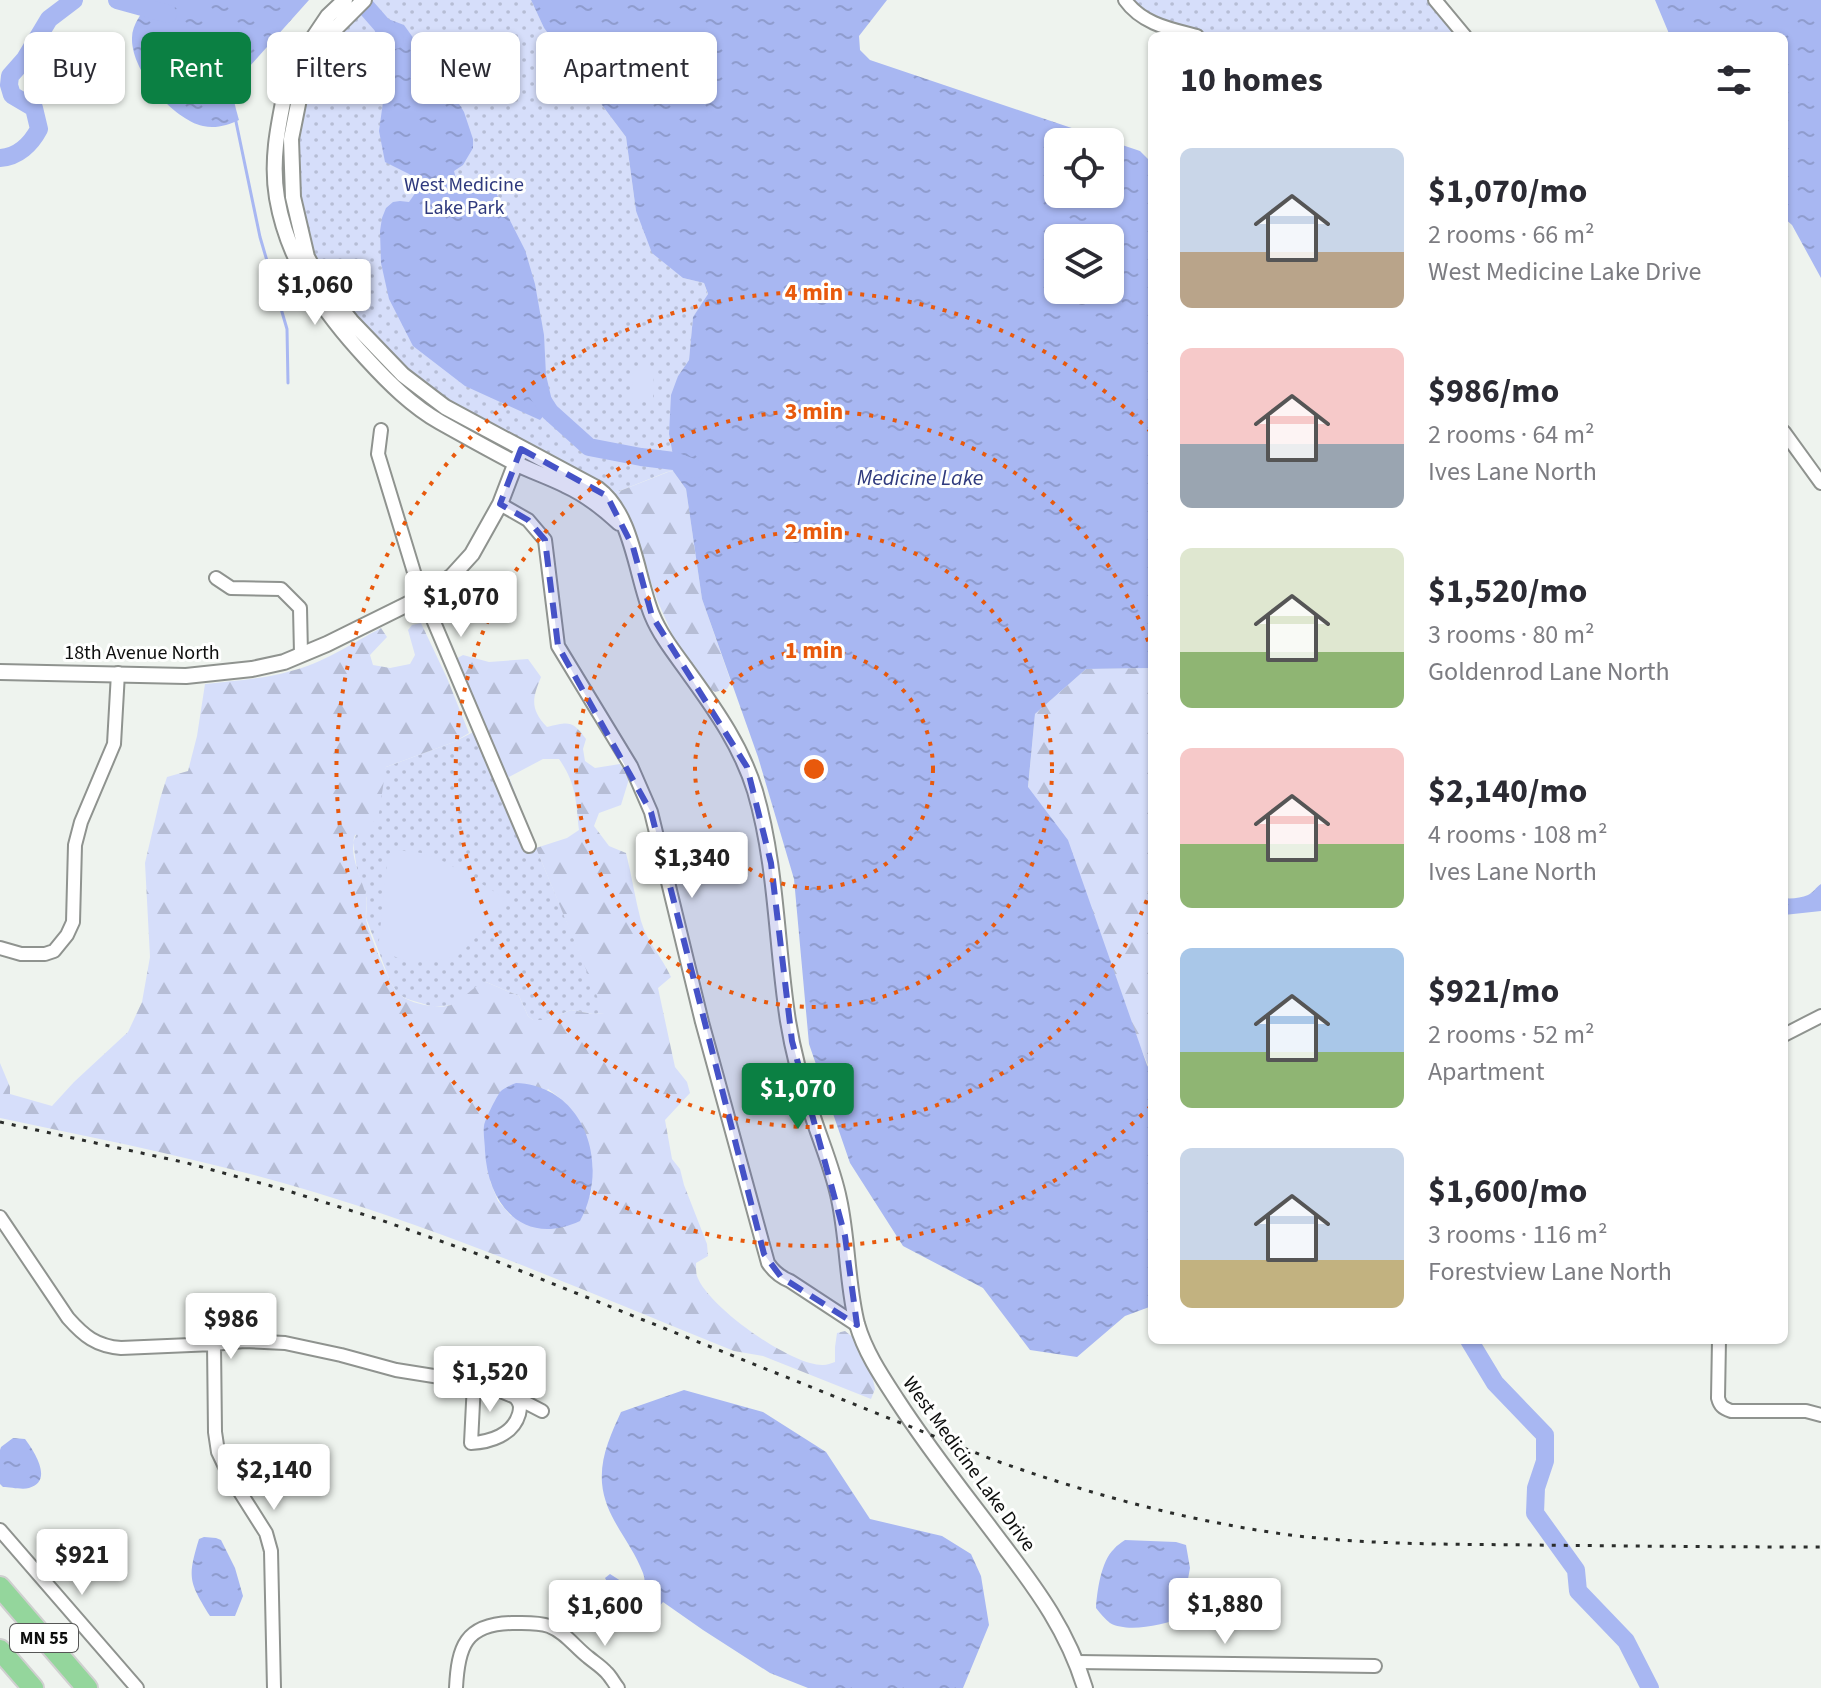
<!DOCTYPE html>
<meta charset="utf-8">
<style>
:root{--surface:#fff;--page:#f7f7f7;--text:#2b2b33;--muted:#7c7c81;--accent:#0b8043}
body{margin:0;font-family:"Source Sans 3",sans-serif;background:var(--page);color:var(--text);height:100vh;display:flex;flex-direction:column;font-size:30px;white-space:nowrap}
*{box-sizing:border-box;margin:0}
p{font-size:26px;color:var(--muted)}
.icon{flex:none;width:44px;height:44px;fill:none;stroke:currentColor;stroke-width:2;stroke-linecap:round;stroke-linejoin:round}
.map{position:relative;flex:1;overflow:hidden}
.side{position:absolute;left:1148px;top:32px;width:640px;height:1312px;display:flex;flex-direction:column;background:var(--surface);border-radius:12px;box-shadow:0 2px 6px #0004}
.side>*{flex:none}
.banner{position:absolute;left:24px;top:32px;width:760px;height:72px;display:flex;gap:16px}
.tools{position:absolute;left:1044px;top:128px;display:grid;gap:16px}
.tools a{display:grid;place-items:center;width:80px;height:80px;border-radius:12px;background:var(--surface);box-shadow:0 2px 6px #0004;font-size:40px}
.price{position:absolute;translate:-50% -68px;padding:0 18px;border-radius:8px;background:#fff;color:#222;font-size:26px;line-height:52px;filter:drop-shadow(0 2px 4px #0008)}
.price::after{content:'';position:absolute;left:50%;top:48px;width:24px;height:18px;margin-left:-12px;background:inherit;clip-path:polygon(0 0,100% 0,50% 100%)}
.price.on{background:var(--accent);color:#fff}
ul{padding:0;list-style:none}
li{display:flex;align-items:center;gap:24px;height:200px;padding:0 32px}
li span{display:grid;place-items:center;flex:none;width:224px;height:160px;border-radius:12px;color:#555}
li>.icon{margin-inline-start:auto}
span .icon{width:96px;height:96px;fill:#fffc;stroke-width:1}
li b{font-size:34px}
h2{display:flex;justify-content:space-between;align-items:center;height:96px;padding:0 32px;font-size:34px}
.chip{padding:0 28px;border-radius:12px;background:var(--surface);box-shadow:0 2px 6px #0004;font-size:28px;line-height:72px}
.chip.on{background:var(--accent);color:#fff}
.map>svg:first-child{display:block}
.green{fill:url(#green-dots)}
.forest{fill:url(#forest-firs);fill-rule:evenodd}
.pitch{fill:#d6defa}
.water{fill:url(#water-ripples);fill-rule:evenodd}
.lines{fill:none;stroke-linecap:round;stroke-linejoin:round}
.stream{stroke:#a8b7f2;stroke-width:3}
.river{stroke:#a8b7f2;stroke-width:18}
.minor-casing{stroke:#8f938f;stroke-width:16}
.tertiary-casing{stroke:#8f938f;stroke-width:18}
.trunk-casing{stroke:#cfcfcf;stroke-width:24}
.minor{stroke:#fff;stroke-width:12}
.tertiary{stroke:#fff;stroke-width:14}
.trunk{stroke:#94d69c;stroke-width:20}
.rail{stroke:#2b2d2b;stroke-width:3;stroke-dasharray:4 8;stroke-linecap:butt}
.marked{fill:#4552c7;fill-opacity:0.2;stroke:#4552c7;stroke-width:6;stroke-dasharray:16 10;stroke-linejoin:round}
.ring{fill:none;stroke:#e8590c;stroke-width:4;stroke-dasharray:4 8}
.labels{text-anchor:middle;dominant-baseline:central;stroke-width:6;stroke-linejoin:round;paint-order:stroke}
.shield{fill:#fefffe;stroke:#555655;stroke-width:2}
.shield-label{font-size:18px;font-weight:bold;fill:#0d0e0d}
.park-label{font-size:20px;fill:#2e397d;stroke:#fefffe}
.street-label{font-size:20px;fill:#0d0e0d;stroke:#fefffe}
.water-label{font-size:22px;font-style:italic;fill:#2f3a7e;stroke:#fefffe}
.centre{fill:#e8590c;stroke:#fefffe;stroke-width:4}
.ring-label{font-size:24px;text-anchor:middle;font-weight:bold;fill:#e8590c;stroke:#fefffe;stroke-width:6;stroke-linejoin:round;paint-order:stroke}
</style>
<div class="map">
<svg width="1821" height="1688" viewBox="0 0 1821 1688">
<defs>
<pattern id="green-dots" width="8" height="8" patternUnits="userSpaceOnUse" patternTransform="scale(2)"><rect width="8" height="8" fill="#d6defa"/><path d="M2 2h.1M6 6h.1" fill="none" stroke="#b6bdd5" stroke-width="1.8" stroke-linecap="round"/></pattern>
<pattern id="forest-firs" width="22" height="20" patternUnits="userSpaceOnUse" patternTransform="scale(2)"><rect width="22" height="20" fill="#d6defa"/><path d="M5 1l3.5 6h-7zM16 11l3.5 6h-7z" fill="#b6bdd5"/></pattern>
<pattern id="water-ripples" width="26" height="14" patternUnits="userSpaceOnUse" patternTransform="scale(2)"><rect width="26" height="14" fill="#a8b7f2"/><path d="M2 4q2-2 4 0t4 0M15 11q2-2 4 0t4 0" fill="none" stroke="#8f9cce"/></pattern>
</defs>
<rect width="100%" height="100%" fill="#eef3ee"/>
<path class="green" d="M364 0H531L544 28 626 137 636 211 683 278 704 283 708 295 693 317 689 360 678 376 669 434 674 461 673 471 667 472 607 496 445 407 322 285 293 197 302 84Z
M1125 0H1435L1465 36H1197L1173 30Z
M483 727 502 771 509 777 536 848 605 1013 593 1014 571 1010 547 1020H533L528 1016 519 996 486 982 463 1000 452 1005 434 1007 407 999 398 994 390 981 366 918 367 899 357 870 353 842 386 767 454 742Z"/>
<path class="forest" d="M673 471 686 489 702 599 731 682 727 689 715 692 702 684 673 636 658 602 631 525 607 496 668 472Z
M421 623 447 678 469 733 454 742 386 767 379 813 367 832 355 835C348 854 361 877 366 895 368 903 365 911 366 919 368 931 390 986 398 993 405 1001 422 1005 432 1006 462 1011 465 988 486 982L519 996 528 1016 533 1020H547L571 1010 593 1014 604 1013 536 848 567 838 579 830C576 801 576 783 559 759H543L509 777 502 771 454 660 463 655 489 662 528 659 541 677C532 699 530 709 547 727 569 722 572 720 586 739L583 749 585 761 595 768 620 764 629 779 621 805 599 813 594 826 609 846 626 853C632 876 635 899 641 921 647 942 662 957 671 977L658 988 675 1067 687 1082 690 1093 665 1120 672 1159 680 1169 684 1185 707 1244 708 1256 696 1263C696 1267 696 1273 697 1276 707 1306 791 1366 823 1365 827 1365 831 1363 835 1362V1347L837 1333 845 1331 855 1339 872 1375 875 1389 871 1399 763 1356 734 1351C595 1295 457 1235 314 1192 211 1161 105 1140 0 1118V1063L10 1087V1094L52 1106 74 1082 128 1032 142 1002 150 957 145 863 160 799 167 777 188 771 197 736 205 684C234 681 263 679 291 671 321 664 353 643 381 628L387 637 370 655 373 665 390 668 410 664 415 655 408 630 412 625ZM548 1089C589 1118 594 1150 591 1196L511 1216 498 1201 490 1181Z
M1152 668V1074L1028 788 1035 714 1086 669Z"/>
<path class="pitch" d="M632 366H654L653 401H633Z
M396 850 422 853 447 863 505 898 492 921 457 957 411 963 378 950 388 854Z"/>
<path class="water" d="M151 0H309L241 76C230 94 234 101 239 120 228 125 216 129 203 126 173 119 131 71 132 38 132 24 143 11 151 0Z
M531 0H887L859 36 860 50 870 60 1140 151 1152 163V668L1086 669 1035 714 1028 787 1068 840 1147 1065 1152 1074V1306L1125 1316 1077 1357 1030 1350 983 1288 903 1246 850 1163 809 1044 794 879 758 757 702 599 686 489 673 471 674 461 669 434 671 395 678 376 689 360 693 317 708 294 704 283 683 278 652 253 636 211 626 137 544 28ZM1058 142H1110V194H1058ZM1058 238H1110V290H1058Z
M1655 0H1821V278L1792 225 1784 218V36H1670Z
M383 17 404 25 450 89 464 112 473 139V148L463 165 454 171 457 183C470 187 485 185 496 193L525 250 535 284 544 335 546 375 553 405 540 420 465 386 413 346 389 299 381 263 380 231 382 218 386 208 393 202 400 201 409 202 416 192 414 178 409 174 385 162 379 131 383 102V74L374 26Z
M1821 884V911L1784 915V898C1791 899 1801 898 1808 895 1813 893 1816 887 1821 884Z
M516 1083C586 1086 610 1166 580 1221 524 1247 488 1206 485 1151 485 1143 483 1134 484 1126 485 1119 496 1098 500 1092 504 1088 511 1085 516 1083Z
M684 1390 763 1412 826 1452 870 1519 942 1536 971 1554 981 1576 989 1625 963 1688H808L770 1673 703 1630 663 1602 643 1625 624 1618 617 1608 613 1593 605 1578 610 1574 624 1583 622 1592 627 1609 638 1614C644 1604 647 1584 643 1573 631 1541 605 1518 602 1483 600 1457 611 1434 621 1412Z
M13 1438 25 1439C34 1451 54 1481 29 1488 22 1490 10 1487 3 1487L0 1484V1450L1 1447Z
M204 1537 216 1538 221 1540 235 1568 243 1596 235 1616H210C189 1582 187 1578 199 1539Z
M1125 1540 1176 1542 1186 1545 1190 1568 1181 1618C1164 1625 1127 1633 1110 1623 1105 1619 1100 1613 1096 1608 1097 1592 1101 1561 1114 1549 1117 1545 1121 1543 1125 1540Z"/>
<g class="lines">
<path class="stream" d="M235 117 260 237 287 329 288 383"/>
<path class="river" d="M117 0 168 14
M360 0 395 40
M0 158C18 157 31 144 39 129L34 108 12 95 9 85 10 76 25 59 49 19 74 0
M537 392 550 412 589 447 641 457 674 461 696 469
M1469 1340 1495 1383 1545 1435V1461L1536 1488 1535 1513 1576 1570 1578 1591 1626 1641 1650 1688"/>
<g class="minor-casing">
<path id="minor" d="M1125 0C1142 24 1170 29 1197 36
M1435 0 1465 36
M381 430 378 454 417 582 529 846
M1784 432 1821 483
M500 504 528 520 545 540 558 646 631 766 651 812 702 1022 768 1263C774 1272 780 1277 790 1281L857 1325
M216 578 231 588 281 589 300 608 301 654
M0 948 21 954H45L54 951 67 935 73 922 75 845 81 822 114 744 118 673
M1784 1035 1821 1016
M0 1217 68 1318C84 1336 96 1346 121 1348L214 1344 244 1341 285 1343 341 1355 396 1370 465 1381 491 1387 515 1397 542 1411
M1719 1340 1718 1398C1720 1406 1723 1408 1731 1411H1806L1821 1415
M214 1344 215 1432 218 1452 228 1473 266 1533 271 1551 274 1688
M474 1383 471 1443C490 1442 513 1435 519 1414 521 1406 520 1403 515 1397
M0 1530 137 1688
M1077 1662 1375 1666
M456 1688C458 1647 465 1624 512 1623 524 1623 538 1622 549 1626 565 1632 575 1647 588 1657 594 1662 602 1667 607 1673 611 1677 614 1683 618 1688"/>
</g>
<g class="tertiary-casing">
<path id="tertiary" d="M345 0 328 16 291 71 288 78C280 118 270 157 277 198 288 262 324 313 367 359 389 383 412 406 440 422 465 436 490 450 515 463 531 471 549 477 565 485 585 494 603 508 619 523
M364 0 335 29 302 84 291 139 293 197 307 257 322 285 351 321 403 375 445 407 598 489C633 515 636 576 652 615 661 637 677 656 691 676 717 712 742 748 755 791 777 866 776 944 788 1021 793 1052 801 1082 811 1111 820 1140 833 1169 839 1199 848 1240 847 1285 857 1324 865 1352 882 1377 897 1400 930 1451 967 1497 1003 1545 1038 1591 1068 1632 1085 1688
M0 672 186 676 252 669 284 662 327 644 424 596 452 576 472 554 500 504 518 457"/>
</g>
<g class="trunk-casing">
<path id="trunk" d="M0 1587 87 1688
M0 1650 33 1688"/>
</g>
<use href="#minor" class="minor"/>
<use href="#tertiary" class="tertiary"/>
<use href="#trunk" class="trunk"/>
<path class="rail" d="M0 1122 187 1163 282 1189 378 1219 486 1257 991 1459C1089 1494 1187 1521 1290 1535 1370 1545 1450 1544 1531 1545 1628 1546 1724 1547 1821 1547"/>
</g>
<path class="marked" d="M521 449 607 496 633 547 652 616 747 767 771 863 792 1041 845 1236 857 1325 781 1277 764 1254 651 812 558 646 545 540 528 520 500 504Z"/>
<g class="ring">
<circle cx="814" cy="769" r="119"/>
<circle cx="814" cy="769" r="238"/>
<path d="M1151 889A358 358 0 1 1 1151 649"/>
<path d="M1151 1106A477 477 0 1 1 1151 432"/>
</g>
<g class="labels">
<rect class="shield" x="10" y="1624" width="68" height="28" rx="6"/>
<g class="shield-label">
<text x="44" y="1638">MN 55</text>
</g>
<g class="park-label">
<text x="464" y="185">West Medicine<tspan x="464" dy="23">Lake Park</tspan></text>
</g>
<g class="street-label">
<text x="142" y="653">18th Avenue North</text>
<text transform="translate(969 1464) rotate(54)">West Medicine Lake Drive</text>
</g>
<g class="water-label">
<text x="920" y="478">Medicine Lake</text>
</g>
</g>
<circle cx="814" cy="769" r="12" class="centre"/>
<g class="ring-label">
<text x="814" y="300">4 min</text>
<text x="814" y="419">3 min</text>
<text x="814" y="539">2 min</text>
<text x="814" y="658">1 min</text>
</g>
</svg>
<div class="tools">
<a><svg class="icon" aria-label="locate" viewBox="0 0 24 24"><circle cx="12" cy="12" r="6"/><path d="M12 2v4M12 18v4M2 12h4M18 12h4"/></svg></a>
<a><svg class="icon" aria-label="layers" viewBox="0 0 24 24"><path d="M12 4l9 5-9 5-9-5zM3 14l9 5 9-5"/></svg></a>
</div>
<b class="price" style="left:315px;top:327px">$1,060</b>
<b class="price" style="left:461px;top:639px">$1,070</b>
<b class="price" style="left:692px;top:900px">$1,340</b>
<b class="price on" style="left:798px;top:1131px">$1,070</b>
<b class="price" style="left:231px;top:1361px">$986</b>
<b class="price" style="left:490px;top:1414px">$1,520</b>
<b class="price" style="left:274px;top:1512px">$2,140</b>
<b class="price" style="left:82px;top:1597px">$921</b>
<b class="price" style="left:1225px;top:1646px">$1,880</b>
<b class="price" style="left:605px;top:1648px">$1,600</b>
<div class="banner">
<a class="chip">Buy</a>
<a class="chip on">Rent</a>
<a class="chip">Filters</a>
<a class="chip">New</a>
<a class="chip">Apartment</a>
</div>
<section class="side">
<h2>10 homes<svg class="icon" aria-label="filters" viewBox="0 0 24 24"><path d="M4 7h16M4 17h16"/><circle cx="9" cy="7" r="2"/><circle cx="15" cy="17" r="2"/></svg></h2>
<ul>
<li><span style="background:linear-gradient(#c9d6e8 65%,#b9a48a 0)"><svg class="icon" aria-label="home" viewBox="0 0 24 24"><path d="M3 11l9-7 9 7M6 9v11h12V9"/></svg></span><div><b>$1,070/mo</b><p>2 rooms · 66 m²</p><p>West Medicine Lake Drive</p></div></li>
<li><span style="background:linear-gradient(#f6c9c9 60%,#9aa5b1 0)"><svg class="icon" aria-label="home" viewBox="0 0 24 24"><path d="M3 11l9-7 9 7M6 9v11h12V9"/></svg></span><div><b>$986/mo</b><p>2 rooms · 64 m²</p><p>Ives Lane North</p></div></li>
<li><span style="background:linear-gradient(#dfe7d0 65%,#8fb573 0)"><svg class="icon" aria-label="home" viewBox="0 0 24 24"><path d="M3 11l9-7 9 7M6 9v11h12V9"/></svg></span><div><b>$1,520/mo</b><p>3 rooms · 80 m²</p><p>Goldenrod Lane North</p></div></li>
<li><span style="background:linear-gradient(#f6c9c9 60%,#8fb573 0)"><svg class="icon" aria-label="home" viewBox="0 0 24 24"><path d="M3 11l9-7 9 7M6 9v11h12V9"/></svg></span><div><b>$2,140/mo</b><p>4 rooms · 108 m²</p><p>Ives Lane North</p></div></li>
<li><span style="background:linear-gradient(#a9c7e8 65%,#8fb573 0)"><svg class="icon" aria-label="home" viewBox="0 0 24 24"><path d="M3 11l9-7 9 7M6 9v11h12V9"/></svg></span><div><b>$921/mo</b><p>2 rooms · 52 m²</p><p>Apartment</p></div></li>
<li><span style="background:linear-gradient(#c9d6e8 70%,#c2b280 0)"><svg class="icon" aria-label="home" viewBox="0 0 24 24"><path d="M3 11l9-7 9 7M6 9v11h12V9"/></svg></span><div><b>$1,600/mo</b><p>3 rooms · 116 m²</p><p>Forestview Lane North</p></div></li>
</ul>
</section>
</div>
